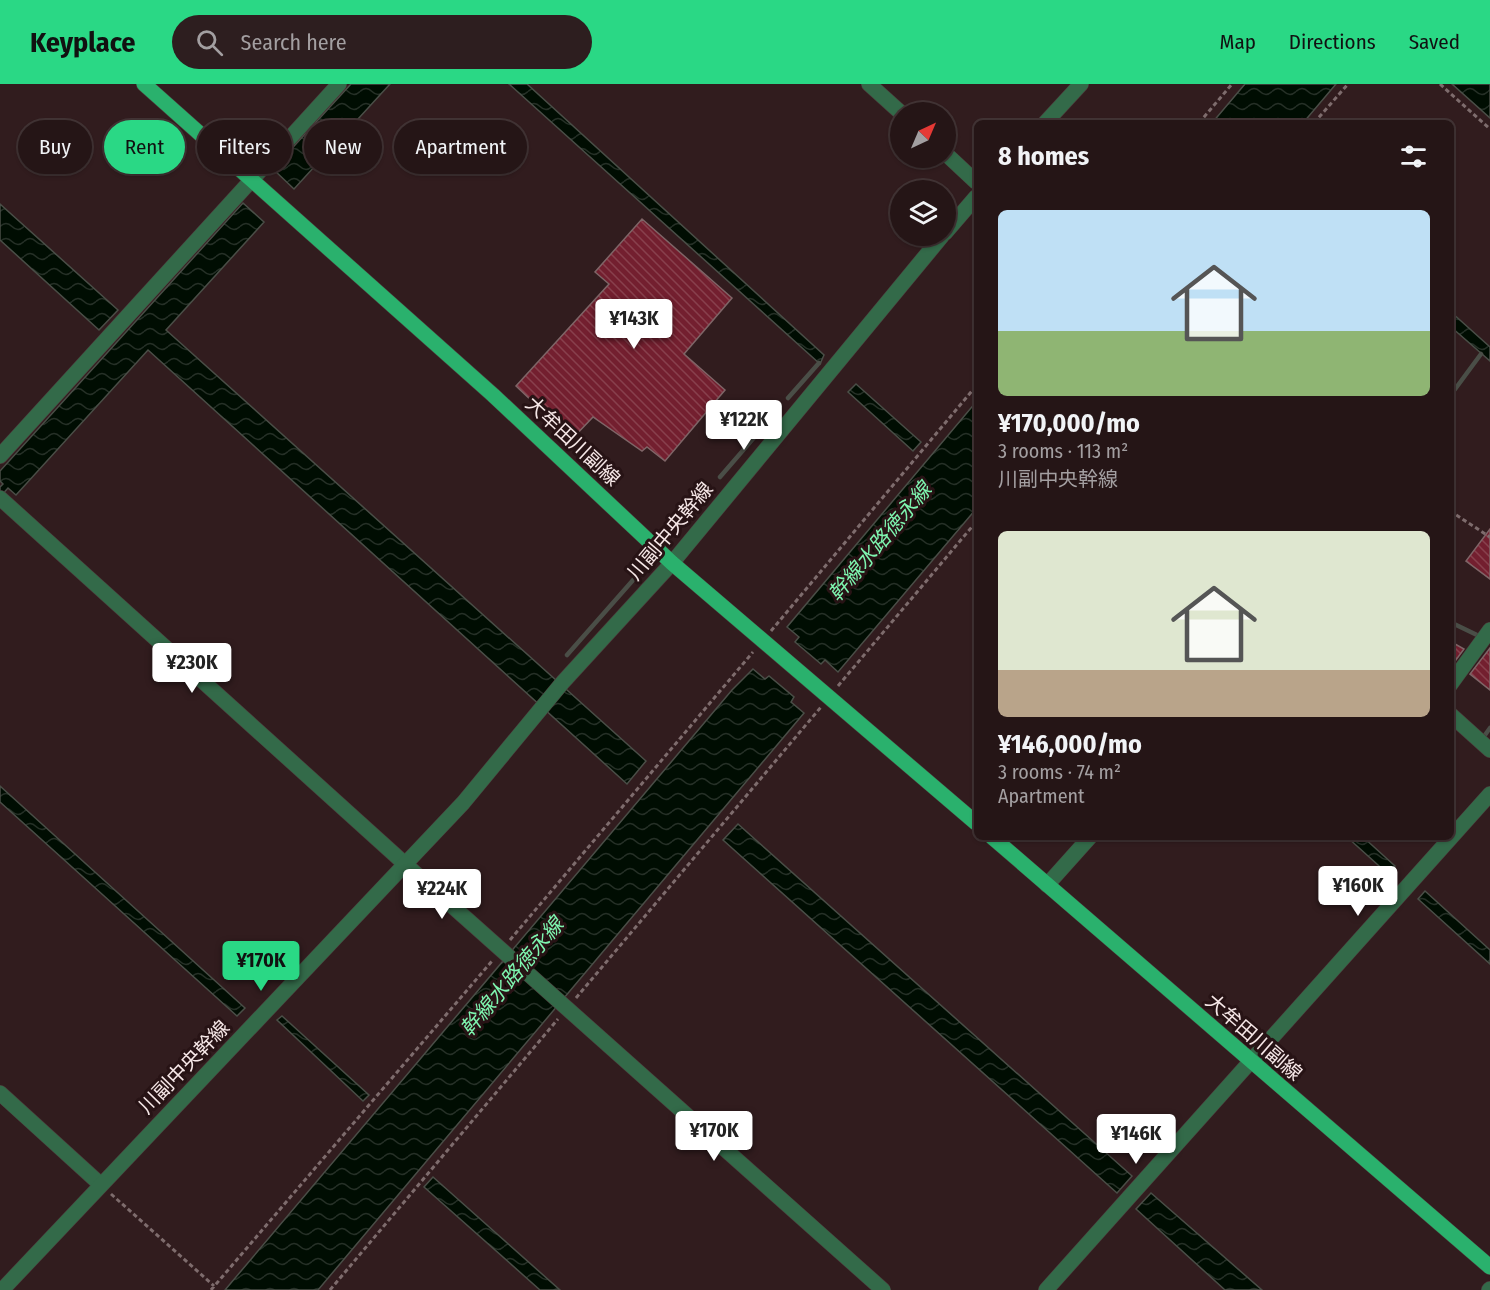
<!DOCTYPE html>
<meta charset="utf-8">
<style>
:root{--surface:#251516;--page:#2d1e1f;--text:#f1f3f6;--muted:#a39fa1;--line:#423435;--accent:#2ad885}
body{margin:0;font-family:"Fira Sans Condensed","Noto Sans JP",sans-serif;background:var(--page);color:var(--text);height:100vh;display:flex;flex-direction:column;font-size:22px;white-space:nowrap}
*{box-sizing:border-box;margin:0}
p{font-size:20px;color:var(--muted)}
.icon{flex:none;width:33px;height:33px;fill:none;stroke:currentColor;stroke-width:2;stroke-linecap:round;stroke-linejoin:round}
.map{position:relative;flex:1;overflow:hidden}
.details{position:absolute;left:974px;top:36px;width:480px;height:720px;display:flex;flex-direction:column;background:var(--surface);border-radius:9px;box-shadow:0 2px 4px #0004,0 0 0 2px var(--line)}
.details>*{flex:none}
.top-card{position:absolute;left:18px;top:36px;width:570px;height:54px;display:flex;gap:12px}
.needle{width:39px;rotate:44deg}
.buttons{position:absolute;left:890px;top:18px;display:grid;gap:12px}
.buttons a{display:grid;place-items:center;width:66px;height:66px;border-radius:50%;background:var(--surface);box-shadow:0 2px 4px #0004,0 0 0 2px var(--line);font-size:30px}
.price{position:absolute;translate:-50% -51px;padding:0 14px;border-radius:6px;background:#fff;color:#222;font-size:20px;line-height:39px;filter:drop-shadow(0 2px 3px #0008)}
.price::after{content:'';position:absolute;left:50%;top:36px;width:18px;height:14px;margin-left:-9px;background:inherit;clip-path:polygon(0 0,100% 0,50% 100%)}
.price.on{background:var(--accent);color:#111}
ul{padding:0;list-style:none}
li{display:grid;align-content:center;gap:12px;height:318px;padding:0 24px}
li span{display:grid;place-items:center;height:186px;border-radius:9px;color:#555}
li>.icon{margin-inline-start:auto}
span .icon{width:108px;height:108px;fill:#fffc;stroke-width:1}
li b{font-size:26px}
h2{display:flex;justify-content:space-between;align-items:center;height:72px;padding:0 24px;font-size:26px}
.chip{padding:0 21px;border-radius:27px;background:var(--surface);box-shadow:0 2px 4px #0004,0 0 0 2px var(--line);font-size:21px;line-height:54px}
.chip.on{background:var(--accent);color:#111}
header{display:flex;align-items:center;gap:36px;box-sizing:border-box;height:84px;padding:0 30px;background:var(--accent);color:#111}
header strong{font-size:28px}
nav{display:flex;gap:33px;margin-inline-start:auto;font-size:21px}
.search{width:420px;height:54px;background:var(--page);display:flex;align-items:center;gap:15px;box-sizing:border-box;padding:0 21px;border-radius:33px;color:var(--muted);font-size:22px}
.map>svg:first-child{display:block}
.water{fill:url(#water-waves);stroke:#4a4e47;stroke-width:1.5}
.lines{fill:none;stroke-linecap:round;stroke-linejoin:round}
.stream{stroke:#4a4e47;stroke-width:4.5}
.building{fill:url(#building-back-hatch);stroke:#7f6567;stroke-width:1.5}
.minor-casing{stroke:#4d383a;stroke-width:16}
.tertiary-casing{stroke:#4d383a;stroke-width:16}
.primary-casing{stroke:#4d383a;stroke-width:16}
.path{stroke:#7e6c6d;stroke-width:3;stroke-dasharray:4.5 3;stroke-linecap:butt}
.minor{stroke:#336a49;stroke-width:15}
.tertiary{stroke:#336a49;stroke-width:15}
.primary{stroke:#2ab16d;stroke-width:15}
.labels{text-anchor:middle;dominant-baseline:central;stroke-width:6;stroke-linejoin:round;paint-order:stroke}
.street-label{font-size:20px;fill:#f6e7e7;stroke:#271315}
.water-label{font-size:21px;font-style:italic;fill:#7ef5af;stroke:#271315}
</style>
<header>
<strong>Keyplace</strong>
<div class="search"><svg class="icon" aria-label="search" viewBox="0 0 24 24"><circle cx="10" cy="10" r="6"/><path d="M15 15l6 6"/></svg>Search here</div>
<nav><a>Map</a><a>Directions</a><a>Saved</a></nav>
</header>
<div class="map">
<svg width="1490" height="1206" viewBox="0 0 1490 1206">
<defs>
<pattern id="water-waves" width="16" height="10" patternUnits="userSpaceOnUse" patternTransform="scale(1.5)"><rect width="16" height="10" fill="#000d02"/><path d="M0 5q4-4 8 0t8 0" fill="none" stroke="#263027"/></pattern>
<pattern id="building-back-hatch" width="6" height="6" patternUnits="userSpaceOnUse" patternTransform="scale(1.5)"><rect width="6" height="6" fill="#731f2f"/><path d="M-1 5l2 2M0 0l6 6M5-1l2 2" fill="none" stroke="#88404d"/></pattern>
</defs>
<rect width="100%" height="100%" fill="#311c1e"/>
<path class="water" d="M351 0H390L294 105 273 85Z
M509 0H527L824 271 820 280Z
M1245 0H1336L1303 39H1212Z
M1452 0H1490V34Z
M243 119 264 138 166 246 646 677 627 700 148 266 16 411 8 404 0 413V403L3 400 0 397V387Z
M0 120 118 226 99 246 0 156Z
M1451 228 1490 263V277L1451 243Z
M856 300 921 358 913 367 848 308Z
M976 318V425L838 588 825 576 821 580 795 558 799 553 787 543Z
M753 585 765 595 769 592 794 613 791 618 804 629 318 1206H225L732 606Z
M0 702 245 924 237 932 0 718Z
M738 740 1132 1092 1117 1109 723 756Z
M1347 753H1363L1395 782 1388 790Z
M1425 807 1490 866V880L1418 815Z
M282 932 369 1011 363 1017 277 936Z
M433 1093 560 1206H540L424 1103Z
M1151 1109 1262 1206H1225L1136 1125Z"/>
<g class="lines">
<path class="stream" d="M1450 312 1481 270
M788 314 819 279
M720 393 771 334
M684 435 705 411
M1450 538 1477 551
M567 571 634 495
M1485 651 1490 644"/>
</g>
<path class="building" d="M642 135 732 214 684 270 725 306 665 377 647 363 642 367 593 333 572 355 516 302 609 200 595 188Z
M1490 445V495L1466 477Z
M1455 560 1464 565 1450 584V567Z
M1490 564V606L1470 590Z"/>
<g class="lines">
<g class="minor-casing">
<path id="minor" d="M869 0 900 28
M945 69 976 98
M0 372 339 0
M0 414 405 780 883 1206
M1450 601 1490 546
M1450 630 1490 666
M1047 801 1090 753
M0 1009 100 1100
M1046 1206 1490 710
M1489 1206 1490 1205"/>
</g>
<g class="tertiary-casing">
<path id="tertiary" d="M1045 39 1081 0
M945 149 976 113
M2 1206 463 719 563 598 672 479 942 152"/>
</g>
<g class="primary-casing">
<path id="primary" d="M144 0 493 311 672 479 976 739
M992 753 1490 1183"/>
</g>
<path class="path" d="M1440 0 1490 45
M1199 39 1232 0
M1314 39 1348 0
M1450 427 1490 453
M771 547 976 302
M838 602 976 438
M510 856 753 568
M576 914 821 623
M111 1110 214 1202
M211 1206 492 877
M330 1206 558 935"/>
<use href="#minor" class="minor"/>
<use href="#tertiary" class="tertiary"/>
<use href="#primary" class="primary"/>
</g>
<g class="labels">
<g class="street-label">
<text transform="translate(573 357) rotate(43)">大牟田川副線</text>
<text transform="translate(670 447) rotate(-50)">川副中央幹線</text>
<text transform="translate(1254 953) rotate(41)">大牟田川副線</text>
<text transform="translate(184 983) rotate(-46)">川副中央幹線</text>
</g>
<g class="water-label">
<text transform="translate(880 458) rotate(-50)">幹線水路徳永線</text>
<text transform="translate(512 893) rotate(-50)">幹線水路徳永線</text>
</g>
</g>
</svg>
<div class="buttons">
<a><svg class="needle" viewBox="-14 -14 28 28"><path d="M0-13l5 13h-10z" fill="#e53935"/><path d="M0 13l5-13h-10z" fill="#a39fa1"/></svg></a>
<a><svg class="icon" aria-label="layers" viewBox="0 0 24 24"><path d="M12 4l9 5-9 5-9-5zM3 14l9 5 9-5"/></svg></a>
</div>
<b class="price" style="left:634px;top:266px">¥143K</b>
<b class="price" style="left:744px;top:367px">¥122K</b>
<b class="price" style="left:192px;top:610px">¥230K</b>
<b class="price" style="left:1358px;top:833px">¥160K</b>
<b class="price" style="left:442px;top:836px">¥224K</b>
<b class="price on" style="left:261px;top:908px">¥170K</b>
<b class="price" style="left:714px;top:1078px">¥170K</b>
<b class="price" style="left:1136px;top:1081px">¥146K</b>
<div class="top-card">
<a class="chip">Buy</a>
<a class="chip on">Rent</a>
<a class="chip">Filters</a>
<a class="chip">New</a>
<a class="chip">Apartment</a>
</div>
<section class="details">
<h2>8 homes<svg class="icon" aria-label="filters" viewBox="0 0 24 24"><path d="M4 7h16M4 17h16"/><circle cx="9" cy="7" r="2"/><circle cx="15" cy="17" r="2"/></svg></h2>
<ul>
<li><span style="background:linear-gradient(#bfe0f5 65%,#8fb573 0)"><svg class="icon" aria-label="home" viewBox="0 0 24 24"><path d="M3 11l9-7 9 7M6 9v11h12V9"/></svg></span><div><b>¥170,000/mo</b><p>3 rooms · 113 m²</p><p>川副中央幹線</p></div></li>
<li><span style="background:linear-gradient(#dfe7d0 75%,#b9a48a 0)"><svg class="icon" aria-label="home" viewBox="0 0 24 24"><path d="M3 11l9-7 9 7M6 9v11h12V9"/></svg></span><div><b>¥146,000/mo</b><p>3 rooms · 74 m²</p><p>Apartment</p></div></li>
</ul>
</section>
</div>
